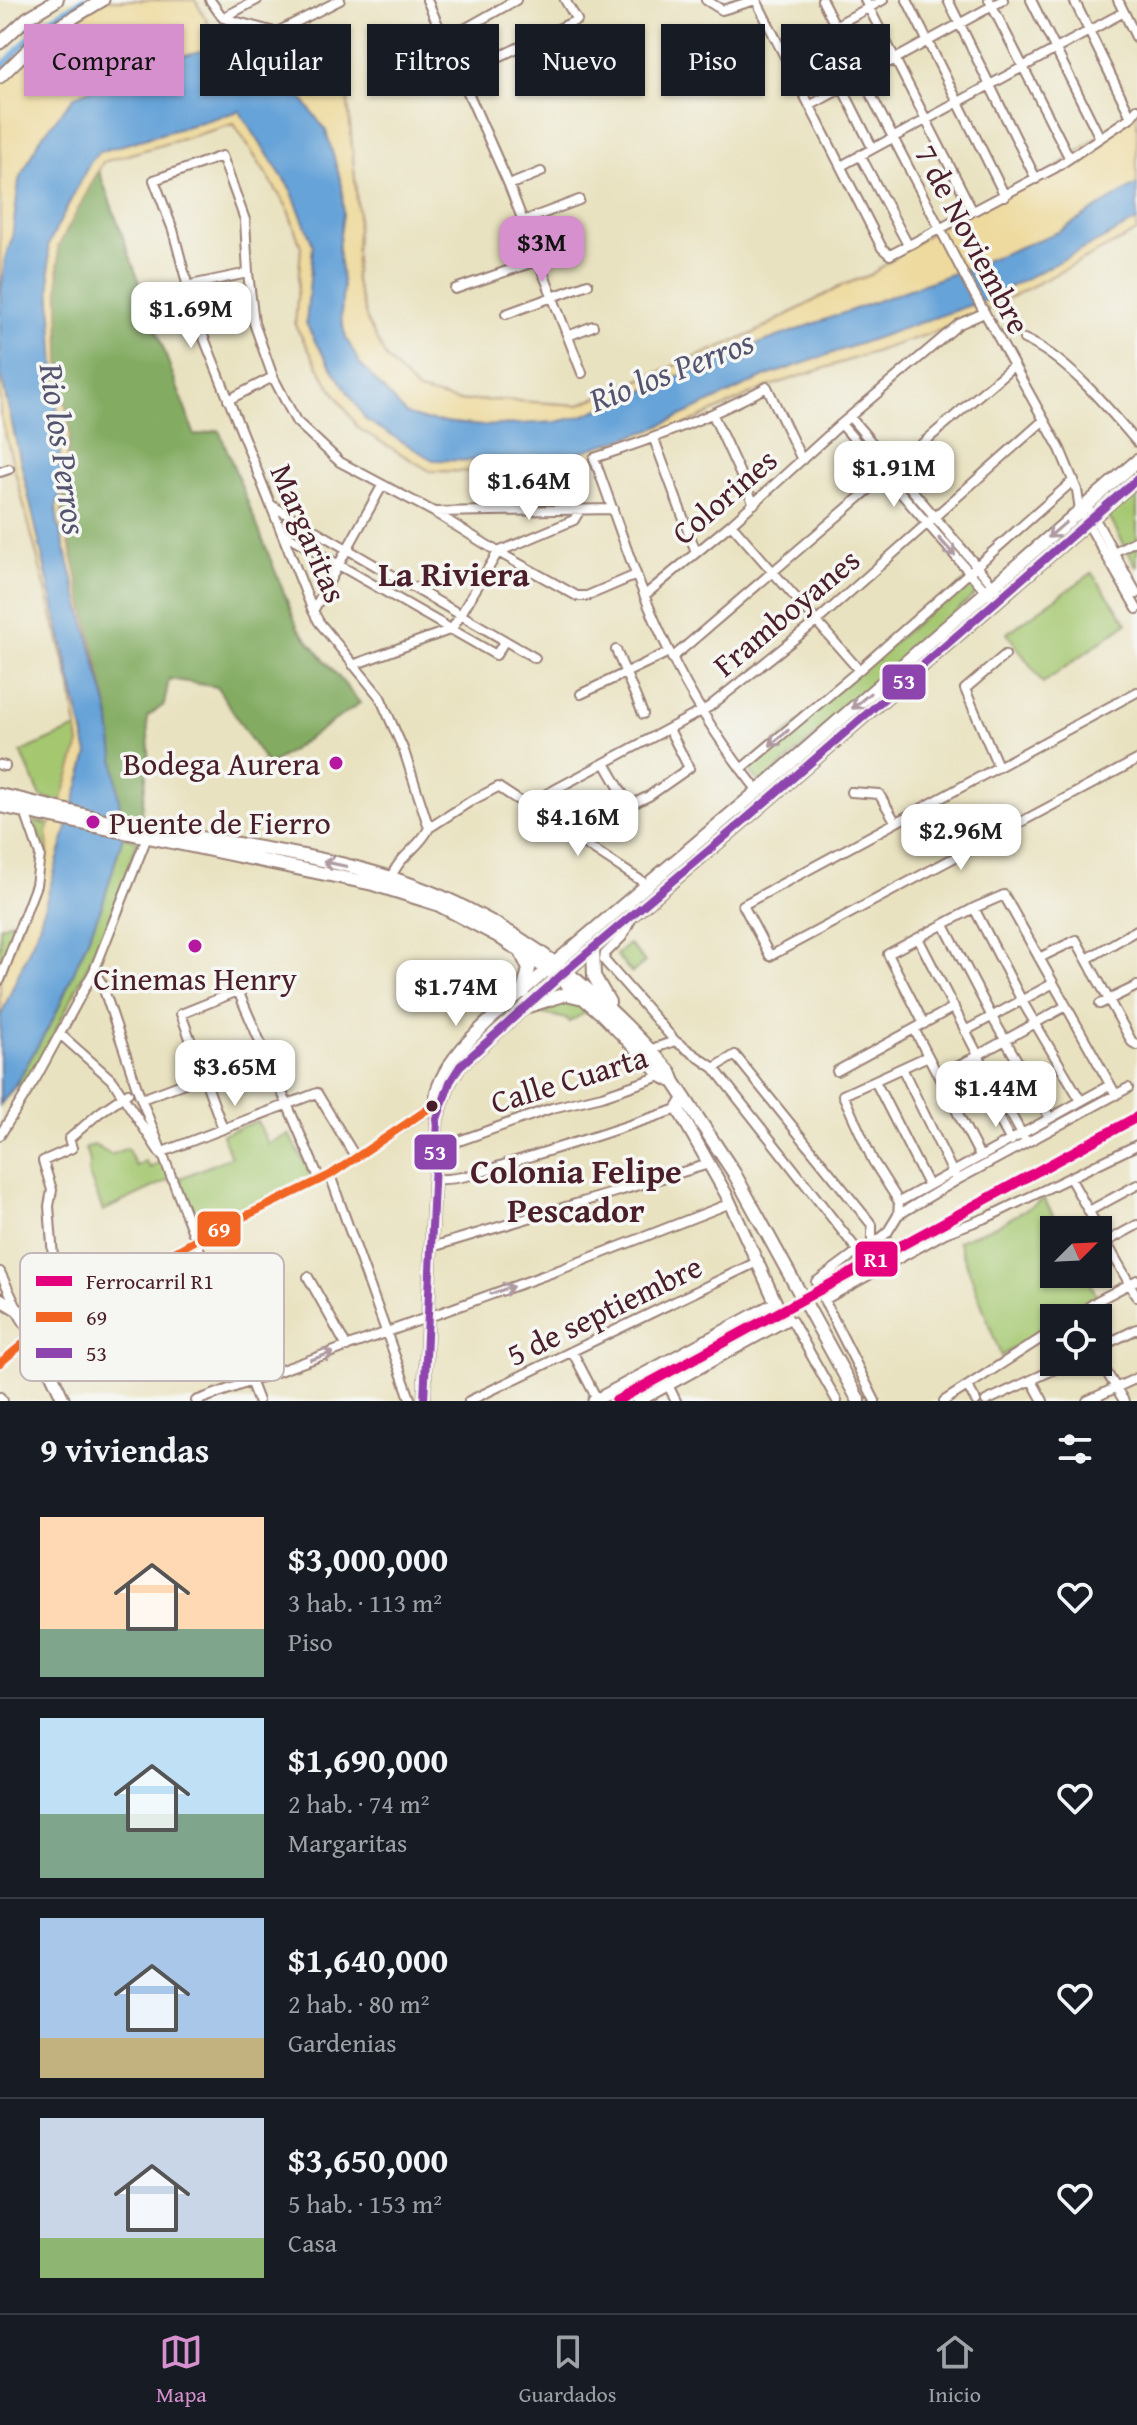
<!DOCTYPE html>
<html lang="es">
<meta charset="utf-8">
<style>
:root{--surface:#171b24;--page:#20242c;--text:#f1f3f6;--muted:#9ea1a6;--line:#363941;--accent:#d690ce}
body{margin:0;font-family:"Gentium Book Plus",serif;background:var(--page);color:var(--text);height:100vh;display:flex;flex-direction:column;font-size:30px;white-space:nowrap}
*{box-sizing:border-box;margin:0}
p{font-size:26px;color:var(--muted)}
.icon{flex:none;width:44px;height:44px;fill:none;stroke:currentColor;stroke-width:2;stroke-linecap:round;stroke-linejoin:round}
.map{position:relative;height:1401px;overflow:hidden}
.side{display:flex;flex-direction:column;background:var(--surface);flex:1}
.side>*{flex:none}
.banner{position:absolute;left:24px;top:24px;width:1090px;height:72px;display:flex;gap:16px}
.needle{width:52px;rotate:66deg}
.buttons{position:absolute;left:1040px;top:1216px;display:grid;gap:16px}
.buttons a{display:grid;place-items:center;width:72px;height:72px;border-radius:0px;background:var(--surface);box-shadow:0 2px 6px #0004;font-size:40px}
.price{position:absolute;translate:-50% -68px;padding:0 18px;border-radius:16px;background:#fff;color:#222;font-size:26px;line-height:52px;filter:drop-shadow(0 2px 4px #0008)}
.price::after{content:'';position:absolute;left:50%;top:48px;width:24px;height:18px;margin-left:-12px;background:inherit;clip-path:polygon(0 0,100% 0,50% 100%)}
.price.on{background:var(--accent);color:#111}
ul{padding:0;list-style:none}
li{display:flex;align-items:center;gap:24px;height:200px;padding:0 40px}
li+li{border-top:2px solid var(--line)}
li span{display:grid;place-items:center;flex:none;width:224px;height:160px;border-radius:0px;color:#555}
li>.icon{margin-inline-start:auto}
span .icon{width:96px;height:96px;fill:#fffc;stroke-width:1}
li b{font-size:34px}
h2{display:flex;justify-content:space-between;align-items:center;height:96px;padding:0 40px;font-size:34px}
.pill{padding:0 28px;border-radius:0px;background:var(--surface);box-shadow:0 2px 6px #0004;font-size:28px;line-height:72px}
.pill.on{background:var(--accent);color:#111}
.menu{display:flex;justify-content:space-around;align-items:center;height:112px;border-top:2px solid var(--line);background:var(--surface);font-size:22px;color:var(--muted)}
.menu a{display:grid;justify-items:center;gap:4px}
.menu .on{color:var(--accent)}
.map>svg:first-child{display:block}
.green{fill:#a4c770;stroke:#77734e;stroke-width:2}
.forest{fill:#83ac62;stroke:#666646;stroke-width:2}
.sand{fill:#eeda9e;stroke:#9c7c64;stroke-width:2}
.water{fill:#66a3d8;stroke:#586182;stroke-width:2}
.lines{fill:none;stroke-linecap:round;stroke-linejoin:round}
.canal{stroke:#66a3d8;stroke-width:7}
.street-casing{stroke:#9a8076;stroke-width:12}
.secondary-casing{stroke:#9a8076;stroke-width:15}
.primary-casing{stroke:#9a8076;stroke-width:16}
.street{stroke:#fff;stroke-width:8}
.secondary{stroke:#fff;stroke-width:11}
.primary{stroke:#fff;stroke-width:12}
.bus-1-casing{stroke:#f6f6f2;stroke-width:14}
.bus-2-casing{stroke:#f6f6f2;stroke-width:14}
.bus-1{stroke:#f26522;stroke-width:8}
.bus-2{stroke:#8e44ad;stroke-width:8}
.rail-1-casing{stroke:#f6f6f2;stroke-width:16}
.rail-1{stroke:#e5007d;stroke-width:10}
.oneway{stroke:#ae9aa0}
.poi-dot{fill:#b5179e;stroke:#f6f6f2;stroke-width:3}
.bus-dot{fill:#4a1f2b;stroke:#f6f6f2;stroke-width:3}
.labels{text-anchor:middle;dominant-baseline:central;stroke-width:7;stroke-linejoin:round;paint-order:stroke}
.street-label{font-size:32px;fill:#4a1f2b;stroke:#f6f6f2}
.poi-label{font-size:32px;fill:#4a1f2b;stroke:#f6f6f2;text-anchor:end}
.water-label{font-size:34px;font-style:italic;fill:#555470;stroke:#f6f6f2}
.neighbourhood-label{font-size:34px;font-weight:bold;fill:#4a1f2b;stroke:#f6f6f2}
.key{fill:#f6f6f2;stroke:#c2b6b6;stroke-width:2}
.key-label{font-size:22px;fill:#4a1f2b}
.line-badge{stroke:#f6f6f2;stroke-width:3}
.badge-label{font-size:22px;text-anchor:middle;font-weight:bold;fill:#fff}
</style>
<div class="map">
<svg width="1137" height="1401" viewBox="0 0 1137 1401">
<rect width="100%" height="100%" fill="#f6f6f2"/>
<filter id="ink" filterUnits="userSpaceOnUse"><feTurbulence type="fractalNoise" baseFrequency=".0125" numOctaves="2"/><feDisplacementMap in="SourceGraphic" scale="16" xChannelSelector="R" yChannelSelector="G"/><feConvolveMatrix kernelMatrix="1 2 1 2 8 2 1 2 1" color-interpolation-filters="sRGB"/></filter>
<filter id="wash" filterUnits="userSpaceOnUse"><feTurbulence type="fractalNoise" baseFrequency=".006" numOctaves="4" result="noise"/><feDisplacementMap in="SourceGraphic" scale="32" xChannelSelector="R" yChannelSelector="G"/><feGaussianBlur stdDeviation="1.8" result="paint"/><feColorMatrix in="noise" values="0 0 0 0 0 0 0 0 0 0 0 0 0 0 0 0 0 1.4 0 .05"/><feComposite in="paint" operator="in"/></filter>
<g filter="url(#wash)">
<rect width="100%" height="100%" fill="#e9e2c0"/>
<path class="green" d="M1137 490V568L1108 515Z
M1092 573 1127 623 1043 683 1007 633Z
M970 577 979 591 761 784 747 767Z
M71 687 122 836 138 841 106 930 31 1079 14 1087 0 1104V987L37 910 61 802 41 797 21 752 77 728Z
M34 821 55 826 48 854 45 853Z
M19 918 10 949 0 970V927Z
M629 944 645 962 632 973 616 955Z
M571 1000 588 1011 569 1022 567 1019 535 1012Z
M257 1121 268 1144 289 1134 312 1177 200 1230 180 1178 231 1157 222 1134Z
M94 1145 111 1155 127 1148 136 1166 145 1161 150 1168 163 1160 171 1179 103 1211 88 1172 90 1161 85 1149Z
M1044 1199 1061 1230H1054V1274H1085L1097 1296 1062 1318H1054V1323L1001 1356 958 1241 1000 1224Z"/>
<path class="forest" d="M98 168 195 436 219 430 298 628 360 703 268 766 217 687 169 679 164 705 147 717 149 752 141 818 120 814 109 713 62 513 70 434 60 363 58 247Z"/>
<path class="sand" d="M103 0H195L209 25 314 55 347 91 358 213 355 279 368 323 386 358 418 391 458 401 502 400 578 405 750 335 843 285 870 275 939 227 1055 168 1137 109V232L959 324 767 387 654 439 548 473 430 471 358 428 324 377 295 325 301 247 287 207 234 124 103 162 58 247 60 363 70 434 62 513 109 713 123 836 102 906 55 1016 14 1087 0 1105V980L48 854 47 831 61 802 79 744 71 687 0 413V77L10 66Z"/>
<path class="water" d="M218 47 261 57 289 81 326 131 342 185 343 214 338 249 343 285 341 318 346 338 360 364 406 414 426 420 482 426 556 422 582 416 747 348 954 273 1056 233 1137 184V221L985 300 764 377 651 430 547 462 433 460 366 420 317 345 306 323 313 245 291 190 239 111 99 152 90 162 48 245 62 490 56 507 58 523 109 713 123 836 102 906 55 1016 14 1087 0 1105V1017L38 929 88 754 0 372V299L5 258 12 239 19 180 42 136 75 96 155 62Z"/>
<g class="lines">
<path class="canal" d="M0 69 43 24 84 0"/>
</g>
</g>
<g filter="url(#ink)">
<g class="lines">
<g class="street-casing">
<path id="street" d="M210 0 223 18 322 45 338 60
M427 0 509 185 582 373
M706 0 722 10 756 0
M756 0 882 248 890 255 1055 168 1131 117 1137 109
M822 0 966 279 1060 449 1077 490 1080 510 1137 609
M865 0 972 210
M907 0 1005 196
M948 0 1036 179
M989 0 1069 157
M1031 0 1100 138
M1074 0 1131 117
M1118 0 1137 39
M224 17 257 0
M277 32 340 0
M816 36 883 0
M445 40 516 0
M784 54 816 36 872 147
M460 75 577 20 565 0
M811 105 1003 0
M860 155 908 245
M841 166 1124 12
M509 185 541 172
M523 221 579 200
M186 286 248 273
M455 289 574 248
M506 314 588 284
M568 336 593 326
M1024 339C1066 357 1108 408 1137 442
M228 400 273 377
M713 415 754 504
M850 417 1002 596
M841 424 990 596
M654 439 696 552
M0 472 9 469
M271 505 535 658
M434 512 613 509
M1091 512 1137 594
M731 524 859 670
M283 533 496 655 504 642
M1114 552 1137 540
M645 595 731 524 841 424 959 324 984 313
M313 611 382 486
M616 650 643 714
M672 658 1013 366
M353 665 452 629 498 552 574 520 580 510
M1137 692 743 905 770 956 1137 760
M581 694 669 652
M605 763 629 805
M0 765 5 766
M998 766 965 689 1005 655
M741 769 859 670 1074 480
M758 791C725 749 695 705 672 657 640 594 619 525 594 458 654 439 711 417 767 387L802 460
M851 792 879 794 895 821
M526 805 709 707 817 621 1044 420
M429 828 471 801 498 787 646 884
M570 834 649 796 689 768 669 729
M147 837 94 971 102 984 137 1088 258 1401
M391 879C397 857 420 848 429 828L404 751 380 697 319 622 313 611 196 318 173 230 154 180 222 156 245 220 248 273 254 323 273 377 296 421 340 462 434 512 498 552 577 596H587L636 575
M626 901 635 912 622 937 605 954 604 960 675 1041
M974 908 1022 1001 1081 1101
M944 925 992 1017 1050 1118
M918 938 978 1055 1024 1138
M1039 958 1076 940 1132 1042 1137 1045
M1087 959 1137 930
M0 980 36 885 40 855 25 812
M1100 1004 1137 986
M924 1024 888 954 974 908 1004 895 1116 1095
M914 1029 980 1156
M965 1031 1052 984
M60 1034 113 1081 160 1153 317 1093 356 1158
M649 1050 675 1041 714 1068 858 1251
M967 1061 1011 1141
M714 1068 735 1055 872 1225V1244
M902 1068 954 1175
M837 1071 954 1007
M939 1077 1066 1006
M875 1081 928 1185
M142 1099 264 1053
M223 1129 181 1014 238 991 320 1180
M0 1135 37 1076 94 971
M436 1149 552 1108 602 1096 667 1074
M330 1175 411 1401
M1070 1178 1137 1297
M435 1179C463 1181 492 1168 519 1160 572 1144 625 1127 678 1109
M899 1202 1110 1085
M1089 1211 1137 1185
M898 1215 957 1180 1128 1088
M1106 1242 1137 1225
M432 1247 709 1164
M0 1272 18 1310
M308 1277 347 1347
M816 1282 858 1251 872 1245 887 1233 898 1215 899 1202 873 1161 843 1095 928 1056
M1073 1318 1097 1301 1137 1280
M787 1319 792 1321 837 1401
M49 1322 54 1270 49 1206 52 1190 43 1161 72 1148 69 1139 99 1113 128 1093
M1098 1348 1137 1329
M572 1351 597 1399
M1098 1358 1124 1401
M0 1363 49 1322 198 1239 330 1175 438 1104
M1032 1381 1043 1401
M668 1385 676 1401
M968 1387 976 1401
M0 1397 3 1401
M196 1401 559 1270 731 1203
M469 1401 759 1261
M875 1401 824 1300 945 1233 988 1217 1137 1145
M944 1401 1054 1330
M986 1401 1070 1362
M1087 1401 1137 1378"/>
</g>
<g class="secondary-casing">
<path id="secondary" d="M0 43 27 18 57 0
M0 77 41 37 103 0
M436 1115C423 1064 514 1001 548 969
M0 1299 18 1310 34 1336 64 1401
M424 1401 437 1119 450 1082 460 1066 559 977
M594 1401 776 1303 726 1194 678 1109 685 1098
M638 1401 787 1319"/>
</g>
<g class="primary-casing">
<path id="primary" d="M0 795C47 805 94 819 142 828 251 848 370 858 469 910 552 952 609 1004 670 1072L674 1082 734 1173 859 1401
M0 806 373 884 437 904 498 936 559 977 602 1014 664 1077 672 1081
M593 948 594 976 609 1002
M522 954 529 969 523 992
M548 969 758 791 1137 461
M559 977 740 824 1137 479
M525 1007 566 994 579 997"/>
</g>
<use href="#street" class="street"/>
<use href="#secondary" class="secondary"/>
<use href="#primary" class="primary"/>
<g class="bus-1-casing">
<path id="bus-1" d="M0 1363 49 1322 198 1239 330 1175 434 1105 442 1104"/>
</g>
<g class="bus-2-casing">
<path id="bus-2" d="M424 1401 437 1119 450 1082 460 1066 567 970 740 824 1137 479"/>
</g>
<use href="#bus-1" class="bus-1"/>
<use href="#bus-2" class="bus-2"/>
<g class="rail-1-casing">
<path id="rail-1" d="M616 1401 1137 1117"/>
</g>
<use href="#rail-1" class="rail-1"/>
</g>
<defs><path id="oneway-shaft" d="M-6 0H5M1.5-3L5.5 0L1.5 3" fill="none" stroke-width="1.6" stroke-linecap="round" stroke-linejoin="round" transform="scale(2)"/></defs>
<g class="oneway">
<use href="#oneway-shaft" transform="translate(1057 530) rotate(139)"/>
<use href="#oneway-shaft" transform="translate(947 547) rotate(48)"/>
<use href="#oneway-shaft" transform="translate(861 701) rotate(139)"/>
<use href="#oneway-shaft" transform="translate(779 738) rotate(140)"/>
<use href="#oneway-shaft" transform="translate(335 864) rotate(-168)"/>
<use href="#oneway-shaft" transform="translate(502 1290) rotate(-19)"/>
<use href="#oneway-shaft" transform="translate(322 1356) rotate(-19)"/>
</g>
</g>
<g class="poi-dot">
<circle cx="336" cy="763" r="8"/>
<circle cx="93" cy="822" r="8"/>
<circle cx="195" cy="946" r="8"/>
</g>
<circle class="bus-dot" cx="432" cy="1106" r="7"/>
<g class="labels">
<g class="street-label">
<text transform="translate(973 239) rotate(62)">7 de Noviembre</text>
<text transform="translate(724 496) rotate(-41)">Colorines</text>
<text transform="translate(309 533) rotate(67)">Margaritas</text>
<text transform="translate(786 612) rotate(-40)">Framboyanes</text>
<text transform="translate(569 1079) rotate(-17)">Calle Cuarta</text>
<text transform="translate(604 1310) rotate(-26)">5 de septiembre</text>
</g>
<g class="poi-label">
<text x="320" y="763">Bodega Aurera</text>
<text x="109" y="822" text-anchor="start">Puente de Fierro</text>
<text x="195" y="978" text-anchor="middle">Cinemas Henry</text>
</g>
<g class="water-label">
<text transform="translate(671 370) rotate(-21)">Rio los Perros</text>
<text transform="translate(64 449) rotate(82)">Rio los Perros</text>
</g>
<g class="neighbourhood-label">
<text x="454" y="573">La Riviera</text>
<text x="576" y="1170">Colonia Felipe<tspan x="576" dy="39">Pescador</tspan></text>
</g>
</g>
<rect x="20" y="1253" width="264" height="128" rx="12" class="key"/>
<rect x="36" y="1276" width="36" height="10" fill="#e5007d"/>
<rect x="36" y="1312" width="36" height="10" fill="#f26522"/>
<rect x="36" y="1348" width="36" height="10" fill="#8e44ad"/>
<g class="key-label">
<text x="86" y="1289">Ferrocarril R1</text>
<text x="86" y="1325">69</text>
<text x="86" y="1361">53</text>
</g>
<g class="line-badge">
<rect x="881" y="663" width="46" height="38" rx="8" fill="#8e44ad"/>
<rect x="413" y="1133" width="45" height="38" rx="8" fill="#8e44ad"/>
<rect x="196" y="1210" width="46" height="38" rx="8" fill="#f26522"/>
<rect x="854" y="1240" width="45" height="38" rx="8" fill="#e5007d"/>
</g>
<g class="badge-label">
<text x="904" y="689">53</text>
<text x="435" y="1160">53</text>
<text x="219" y="1237">69</text>
<text x="876" y="1267">R1</text>
</g>
</svg>
<div class="buttons">
<a><svg class="needle" viewBox="-14 -14 28 28"><path d="M0-13l5 13h-10z" fill="#e53935"/><path d="M0 13l5-13h-10z" fill="#9ea1a6"/></svg></a>
<a><svg class="icon" aria-label="locate" viewBox="0 0 24 24"><circle cx="12" cy="12" r="6"/><path d="M12 2v4M12 18v4M2 12h4M18 12h4"/></svg></a>
</div>
<b class="price on" style="left:542px;top:284px">$3M</b>
<b class="price" style="left:191px;top:350px">$1.69M</b>
<b class="price" style="left:894px;top:509px">$1.91M</b>
<b class="price" style="left:529px;top:522px">$1.64M</b>
<b class="price" style="left:578px;top:858px">$4.16M</b>
<b class="price" style="left:961px;top:872px">$2.96M</b>
<b class="price" style="left:456px;top:1028px">$1.74M</b>
<b class="price" style="left:235px;top:1108px">$3.65M</b>
<b class="price" style="left:996px;top:1129px">$1.44M</b>
<div class="banner">
<a class="pill on">Comprar</a>
<a class="pill">Alquilar</a>
<a class="pill">Filtros</a>
<a class="pill">Nuevo</a>
<a class="pill">Piso</a>
<a class="pill">Casa</a>
</div>
</div>
<section class="side">
<h2>9 viviendas<svg class="icon" aria-label="filters" viewBox="0 0 24 24"><path d="M4 7h16M4 17h16"/><circle cx="9" cy="7" r="2"/><circle cx="15" cy="17" r="2"/></svg></h2>
<ul>
<li><span style="background:linear-gradient(#ffd9b3 70%,#7fa58c 0)"><svg class="icon" aria-label="home" viewBox="0 0 24 24"><path d="M3 11l9-7 9 7M6 9v11h12V9"/></svg></span><div><b>$3,000,000</b><p>3 hab. · 113 m²</p><p>Piso</p></div><svg class="icon" aria-label="heart" viewBox="0 0 24 24"><path d="M12 20l-8-8c-3-5 5-10 8-4 3-6 11-1 8 4z"/></svg></li>
<li><span style="background:linear-gradient(#bfe0f5 60%,#7fa58c 0)"><svg class="icon" aria-label="home" viewBox="0 0 24 24"><path d="M3 11l9-7 9 7M6 9v11h12V9"/></svg></span><div><b>$1,690,000</b><p>2 hab. · 74 m²</p><p>Margaritas</p></div><svg class="icon" aria-label="heart" viewBox="0 0 24 24"><path d="M12 20l-8-8c-3-5 5-10 8-4 3-6 11-1 8 4z"/></svg></li>
<li><span style="background:linear-gradient(#a9c7e8 75%,#c2b280 0)"><svg class="icon" aria-label="home" viewBox="0 0 24 24"><path d="M3 11l9-7 9 7M6 9v11h12V9"/></svg></span><div><b>$1,640,000</b><p>2 hab. · 80 m²</p><p>Gardenias</p></div><svg class="icon" aria-label="heart" viewBox="0 0 24 24"><path d="M12 20l-8-8c-3-5 5-10 8-4 3-6 11-1 8 4z"/></svg></li>
<li><span style="background:linear-gradient(#c9d6e8 75%,#8fb573 0)"><svg class="icon" aria-label="home" viewBox="0 0 24 24"><path d="M3 11l9-7 9 7M6 9v11h12V9"/></svg></span><div><b>$3,650,000</b><p>5 hab. · 153 m²</p><p>Casa</p></div><svg class="icon" aria-label="heart" viewBox="0 0 24 24"><path d="M12 20l-8-8c-3-5 5-10 8-4 3-6 11-1 8 4z"/></svg></li>
</ul>
</section>
<nav class="menu">
<a class="on"><svg class="icon" aria-label="map" viewBox="0 0 24 24"><path d="M3 6l6-2 6 2 6-2v14l-6 2-6-2-6 2zM9 4v14M15 6v14"/></svg>Mapa</a>
<a><svg class="icon" aria-label="saved" viewBox="0 0 24 24"><path d="M7 4h10v16l-5-4-5 4z"/></svg>Guardados</a>
<a><svg class="icon" aria-label="home" viewBox="0 0 24 24"><path d="M3 11l9-7 9 7M6 9v11h12V9"/></svg>Inicio</a>
</nav>
